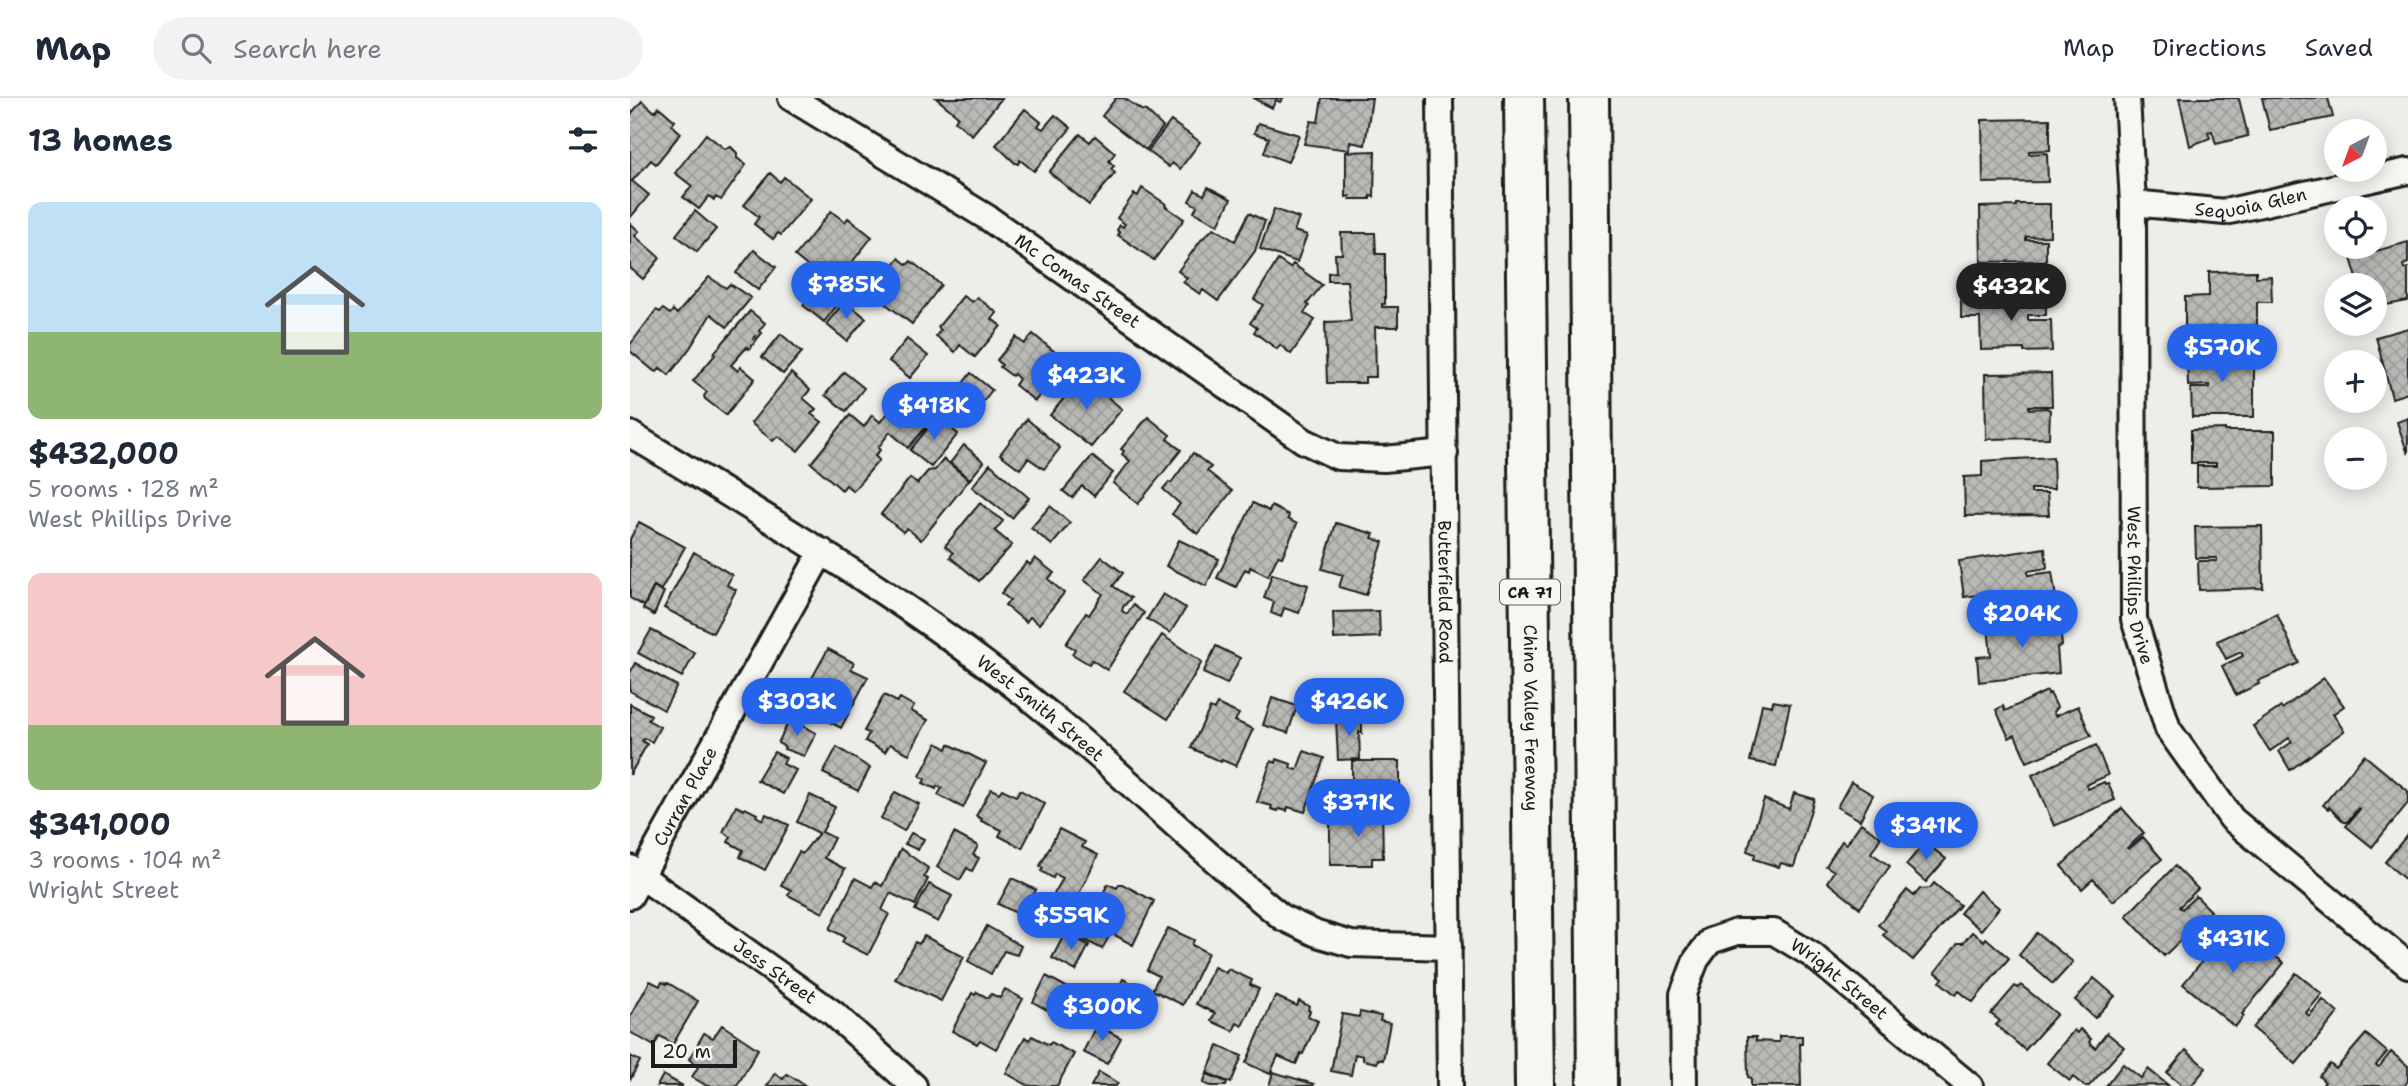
<!DOCTYPE html>
<meta charset="utf-8">
<style>
:root{--surface:#fff;--page:#f2f2f3;--text:#1f2937;--muted:#747a83;--line:#e0e1e3;--accent:#2563eb}
body{margin:0;font-family:"Shantell Sans",sans-serif;background:var(--page);color:var(--text);height:100vh;display:flex;flex-direction:column;font-size:26px;white-space:nowrap}
*{box-sizing:border-box;margin:0}
p{font-size:23px;color:var(--muted)}
.icon{flex:none;width:38px;height:38px;fill:none;stroke:currentColor;stroke-width:2;stroke-linecap:round;stroke-linejoin:round}
.map{position:relative;flex:1;overflow:hidden}
.panel{display:flex;flex-direction:column;background:var(--surface);width:630px}
.panel>*{flex:none}
.needle{width:46px;rotate:221deg}
.buttons{position:absolute;left:1694px;top:21px;display:grid;gap:14px}
.buttons a{display:grid;place-items:center;width:63px;height:63px;border-radius:50%;background:var(--surface);box-shadow:0 4px 18px #0003;font-size:35px}
.scale{position:absolute;left:21px;bottom:18px;width:86px;box-sizing:border-box;padding-left:7px;border:4px solid #1c1c1c;border-top:0;font-size:19px;line-height:24px;white-space:nowrap;color:#1c1c1c;-webkit-text-stroke:5px #f6f6f2;paint-order:stroke}
.price{position:absolute;translate:-50% -60px;padding:0 16px;border-radius:24px;background:var(--accent);color:#fff;font-size:23px;line-height:46px;filter:drop-shadow(0 2px 4px #0008)}
.price::after{content:'';position:absolute;left:50%;top:42px;width:21px;height:16px;margin-left:-10px;background:inherit;clip-path:polygon(0 0,100% 0,50% 100%)}
.price.active{background:#222;color:#fff}
ul{padding:0;list-style:none}
li{display:grid;align-content:center;gap:14px;height:371px;padding:0 28px}
li span{display:grid;place-items:center;height:217px;border-radius:14px;color:#555}
li>.icon{margin-inline-start:auto}
span .icon{width:126px;height:126px;fill:#fffc;stroke-width:1}
li b{font-size:30px}
h2{display:flex;justify-content:space-between;align-items:center;height:84px;padding:0 28px;font-size:30px}
header{display:flex;align-items:center;gap:42px;box-sizing:border-box;height:98px;padding:0 35px;background:var(--surface);border-bottom:2px solid var(--line)}
header strong{font-size:33px}
nav{display:flex;gap:38px;margin-inline-start:auto;font-size:24px}
.search{width:490px;height:63px;background:var(--page);display:flex;align-items:center;gap:18px;box-sizing:border-box;padding:0 24px;border-radius:38px;color:var(--muted);font-size:26px}
main{display:flex;flex:1;min-height:0}
.map>svg:first-child{display:block}
.building{fill:url(#building-cross-hatch);stroke:#1c1c1c;stroke-width:2}
.lines{fill:none;stroke-linecap:round;stroke-linejoin:round}
.minor-casing{stroke:#1c1c1c;stroke-width:30}
.motorway-casing{stroke:#1c1c1c;stroke-width:44}
.minor{stroke:#f6f6f2;stroke-width:24}
.motorway{stroke:#f6f6f2;stroke-width:38}
.labels{text-anchor:middle;dominant-baseline:central;stroke-width:5;stroke-linejoin:round;paint-order:stroke}
.shield{fill:#f6f6f2;stroke:#5d5d5c;stroke-width:2}
.shield-label{font-size:16px;font-weight:bold;fill:#1c1c1c}
.street-label{font-size:18px;fill:#1c1c1c;stroke:#f6f6f2}
</style>
<header>
<strong>Map</strong>
<div class="search"><svg class="icon" aria-label="search" viewBox="0 0 24 24"><circle cx="10" cy="10" r="6"/><path d="M15 15l6 6"/></svg>Search here</div>
<nav><a>Map</a><a>Directions</a><a>Saved</a></nav>
</header>
<main>
<section class="panel">
<h2>13 homes<svg class="icon" aria-label="filters" viewBox="0 0 24 24"><path d="M4 7h16M4 17h16"/><circle cx="9" cy="7" r="2"/><circle cx="15" cy="17" r="2"/></svg></h2>
<ul>
<li><span style="background:linear-gradient(#bfe0f5 60%,#8fb573 0)"><svg class="icon" aria-label="home" viewBox="0 0 24 24"><path d="M3 11l9-7 9 7M6 9v11h12V9"/></svg></span><div><b>$432,000</b><p>5 rooms · 128 m²</p><p>West Phillips Drive</p></div></li>
<li><span style="background:linear-gradient(#f6c9c9 70%,#8fb573 0)"><svg class="icon" aria-label="home" viewBox="0 0 24 24"><path d="M3 11l9-7 9 7M6 9v11h12V9"/></svg></span><div><b>$341,000</b><p>3 rooms · 104 m²</p><p>Wright Street</p></div></li>
</ul>
</section>
<div class="map">
<svg width="1778" height="988" viewBox="0 0 1778 988">
<defs>
<pattern id="building-cross-hatch" width="8" height="8" patternUnits="userSpaceOnUse" patternTransform="scale(1.75)"><rect width="8" height="8" fill="#b9b9b6"/><path d="M0 0l8 8M0 8l8-8" fill="none" stroke="#9e9e9c"/></pattern>
</defs>
<rect width="100%" height="100%" fill="#edede9"/>
<filter id="ink" filterUnits="userSpaceOnUse"><feTurbulence type="fractalNoise" baseFrequency=".0143" numOctaves="2"/><feDisplacementMap in="SourceGraphic" scale="14" xChannelSelector="R" yChannelSelector="G"/><feConvolveMatrix kernelMatrix="1 2 1 2 8 2 1 2 1" color-interpolation-filters="sRGB"/></filter>
<g filter="url(#ink)">
<path class="building" d="M306 0H372L342 37 325 23 328 18Z
M486 0H494L511 12 516 13 533 29 516 52 472 18Z
M623 0H653L650 4 646 2 642 10Z
M692 0H742L735 47 720 44 719 52 674 46 681 23 688 24Z
M1549 0H1607L1609 1 1618 38 1586 46 1582 33 1578 34 1580 40 1560 48Z
M1632 0H1698L1703 19 1640 32Z
M12 3 25 14 29 9 45 23 42 27 51 35 26 66 21 62 2 83 19 97 0 120V17Z
M395 11 411 24 408 28 413 31 425 17 441 30 404 73 390 62 388 66 385 65 366 47Z
M1420 21V52L1399 53V56L1417 55 1418 84 1353 85 1352 22Z
M541 23 570 44 550 71 542 65 539 69 518 53Z
M628 25 669 37 658 64 634 55 639 40 624 35Z
M76 36 95 51 101 49 107 55V60L116 67 91 102 86 99 84 102 79 98 69 111 53 99 62 88 45 75Z
M450 36 460 44 465 38 485 55 479 63 484 68 481 71 485 75 459 107 419 74Z
M745 53 744 99 740 98V101H720V98L716 99V54Z
M140 75 150 84 154 79 181 101 151 137 148 135 143 141 124 126 129 119 114 107Z
M578 89 601 101 588 127 564 114 567 108 559 103 565 92 574 97Z
M512 90 536 106 535 108 554 121 524 162 488 137 490 135 487 132 490 127 493 129 495 126 487 120 504 96 508 98Z
M1386 106H1420V138L1396 139V142H1416V163L1351 164 1350 109 1386 108Z
M644 111 669 120 664 133 677 137 667 164 630 151Z
M65 113 86 131 67 154 46 137Z
M201 113 215 124 218 120 242 139 215 173 211 169 208 173 201 167 192 180 165 158Z
M619 115 635 123 625 153 588 203 573 192 570 196 553 184 557 180 548 173 572 141 584 130 605 143Z
M0 125 9 133 5 138 30 160 13 181 0 170Z
M711 135H745L746 156H755V206H752V209H768V229H745L746 279H735V285H697L695 224 721 223 717 183H698V175L706 174 705 156H712Z
M1778 144V165L1773 167 1774 171 1778 170V203L1745 209V187H1729L1721 160Z
M124 152 146 169 128 192 106 175Z
M269 160 277 167 281 163 311 187 282 226 256 206 258 204 246 194 248 192 245 190Z
M648 162 660 170 663 166 692 187 677 206 679 208 674 215 685 222 661 256 650 247 647 251 624 234 627 230 620 225 633 207 624 201Z
M1626 173V179L1641 178 1642 204H1627V227L1555 230V199L1579 198V174Z
M79 179 96 190 100 186 121 200 97 229 81 216 60 250 39 277 30 270 27 274 24 273 0 253V247L26 212 30 214 33 211 40 216 43 212 47 216Z
M192 184 212 201 194 224 173 207Z
M1416 197V217H1398V222H1421L1422 253 1394 254V251L1351 252 1350 220H1331V201Z
M333 198 342 204 347 199 367 215 362 221 371 228 345 259 330 247 325 254 306 238 311 232 308 229Z
M215 203 236 220 217 243 196 226Z
M120 213 135 225 129 233 132 235 127 241 125 238 123 241 126 243 119 251 117 249 101 267 108 273 111 269 125 281 96 317 75 301 74 298 77 294 63 283 85 257 83 256Z
M1778 230V295L1762 300 1746 239Z
M151 236 172 254 153 276 132 259Z
M403 236 437 264 405 303 385 287 389 281 384 276 382 278 370 269 372 267 367 262 386 239 394 246Z
M277 241 298 258 280 280 259 263Z
M1624 254V319H1562L1561 290H1579V287L1558 288 1557 255Z
M214 274 234 290 216 313 195 297Z
M161 275 180 292 173 300 186 311 181 316 192 324 168 353 148 338 143 343 121 325Z
M341 275 362 292 344 315 323 298Z
M1421 275 1422 308H1399V311L1417 310 1420 312 1419 340 1356 341 1355 276Z
M449 282 457 289 460 285 492 311 461 349 420 317Z
M273 298 281 306 278 310 297 328 278 350 260 334 248 350 250 352 245 358 249 362 223 393 216 387 212 392 181 365 220 317 234 329 242 317 250 324Z
M307 319 328 336 301 369 280 352Z
M518 319 540 337 537 341 551 352 508 406 483 385 500 363 492 356 494 353 491 351Z
M1778 320V356L1767 324Z
M397 321 430 350 414 371 398 360 390 371 370 356Z
M1595 331V333H1645V388L1567 389V368H1586V365H1561V332Z
M334 347 354 364 340 381 320 365Z
M563 355 581 369 577 373 602 393 568 436 542 416 550 406 533 391 539 384 541 385Z
M462 358 483 375 464 398 452 388 442 400 433 393Z
M1423 359 1424 391H1401V395H1417L1419 417 1335 418 1334 379 1352 378V363Z
M314 361 339 382 291 442 277 430 273 434 251 416 280 380 287 386 298 373 305 372Z
M360 366 399 400 382 420 342 389Z
M350 405 373 423 365 433 382 447 349 483 320 459 323 455 315 448Z
M623 405 639 413 641 408 659 417 658 421 667 426 652 459 648 458 638 478 620 469 619 473 615 471 606 489 587 480Z
M420 408 440 425 422 447 401 430Z
M9 424 55 449 31 492 24 488 14 508 0 500V441Z
M706 425 744 436 742 440 753 444 736 497 709 489 713 477 692 471Z
M1632 428 1633 490 1569 492 1568 463H1587V460H1566L1565 429Z
M549 442 589 461 576 488 536 468Z
M1415 450 1417 470 1398 473V477L1422 474 1427 506 1357 513 1355 496 1334 499 1329 463Z
M64 454 102 477 97 487 106 492 83 535 34 510Z
M472 459 493 475 483 488 501 500 493 509 492 513 497 516 503 507 514 515 477 572 462 562 459 566 442 556 445 551 436 546 456 515 459 517 473 496 454 482Z
M405 460 424 475 418 481 434 495 409 526 400 519 396 524 375 507 380 502 371 495 397 464 400 467Z
M642 476 678 487 669 515 654 510 651 519 641 515 644 504 634 500Z
M24 489 34 494 24 517 13 511Z
M533 496 556 510 540 535 517 521Z
M749 513 750 539 704 541 703 514Z
M1647 516 1669 565 1628 583 1629 586 1606 597 1592 568 1613 558 1611 554 1596 561 1587 543Z
M1429 519 1432 548 1427 549 1429 575 1349 584 1347 559 1361 558 1358 529 1395 525 1394 522Z
M21 532 65 555 52 579 8 555Z
M532 537 572 564 538 621 494 593Z
M586 548 610 560 597 586 573 575Z
M198 551 224 565 221 571 238 579 211 630 192 620 199 606 179 594 181 591 177 589Z
M5 565 47 588 34 612 0 593V575Z
M1694 580 1714 608 1703 616 1714 633 1660 672 1649 653 1662 644 1659 640 1640 653 1623 628 1651 609 1652 611Z
M151 590 171 600 158 623 139 613Z
M1417 593 1418 596 1420 595 1427 609 1423 614 1425 618 1448 608 1461 638 1397 664 1385 637 1379 640 1366 612 1373 608 1375 613Z
M254 597 267 604 270 600 284 608 281 613 298 622 279 656 260 646 255 654 235 643 239 635 234 633Z
M642 600 667 608 658 635 633 627Z
M1143 603 1160 606 1146 668 1120 663 1132 606 1142 608Z
M0 606 21 617 18 622 30 629 22 644 14 640 12 643 17 646 0 677Z
M587 606 609 616 605 623 623 631 606 668 592 662 591 664 561 650 580 610 584 612Z
M732 620V635L729 634 730 661 708 662 706 621Z
M160 621 186 635 174 658 154 651 155 649 148 645Z
M307 645 317 651 319 646 356 665 333 710 308 697 312 690 307 688 306 691 293 685 295 681 290 678Z
M1466 647 1478 677 1456 687 1458 691 1474 684 1475 686 1478 685 1485 702 1424 728 1402 677Z
M207 649 240 670 228 693 193 675Z
M674 653 694 660 675 714 658 709 657 713 649 711 648 713 641 711 642 708 627 704 641 663 646 665 647 661 661 666 660 670 667 672Z
M144 654 156 660 153 666 166 672 153 696 127 682Z
M1734 657 1778 693V705L1742 749 1716 728 1730 711 1728 710 1717 724H1714L1699 709 1698 711 1693 707Z
M722 663H770V689L722 690Z
M1221 684 1243 697 1230 722 1207 709Z
M361 691 369 695 372 691 386 698 390 692 415 706 392 750 369 738 372 732 351 723 352 721 346 718Z
M265 694 289 706 274 733 251 720Z
M1164 695 1184 701 1164 769 1151 765 1149 769 1124 761 1125 756 1117 753 1134 701 1159 711Z
M180 697 205 709 192 734 204 740 194 760 215 771 193 815 158 797 161 792 151 787 169 754 172 756 189 735 167 724Z
M731 707H752L753 760H742V767H700V725L731 724Z
M106 708 114 712 115 710 127 716 126 718 133 722 136 716 159 727 135 772 110 759 113 752 98 744 101 739 93 734Z
M1492 710 1514 735 1497 750 1499 751 1513 739 1532 761 1483 803 1463 781 1452 791 1431 768Z
M1231 725 1251 739 1241 755 1260 768 1230 810 1197 784 1204 773 1196 768 1212 743 1216 746Z
M429 731 455 744 452 749 468 757 443 808 423 798 433 780 425 776 423 780 411 773 413 770 410 768Z
M281 735 294 741 288 752 275 746Z
M324 735 348 748 343 757 349 760 342 773 337 770 330 782 307 769Z
M1778 736V784L1755 764Z
M1295 744 1316 761 1296 784 1276 767Z
M271 751 298 770 294 779 298 781 285 807 260 795 252 812 259 816 238 857 212 844 215 839 200 831 225 780 242 789 245 784 252 788Z
M1545 768 1568 791 1549 809 1552 811 1566 798 1581 813 1534 858 1496 818Z
M382 780 406 792 392 818 368 806Z
M1304 785 1330 807 1283 862 1253 837 1256 833 1248 827 1277 792 1284 798 1290 791 1300 790Z
M299 786 322 798 308 824 285 812Z
M478 786 487 790 489 786H492L524 803 503 847 481 835 472 851 453 841 464 820 461 818Z
M1349 793 1369 810 1351 832 1330 815Z
M1602 827 1624 843V846L1612 860 1614 862 1628 845 1654 865 1612 916 1614 918 1605 929 1553 886Z
M357 828 391 848 387 857 374 853 361 876 338 863Z
M538 830 564 842 562 847 578 855 553 907 522 892 529 878 517 872Z
M1342 834 1354 843 1356 840 1379 860 1343 904 1329 893 1326 897 1310 884 1313 880 1305 874 1328 845H1333Z
M435 835 459 847 446 873 422 860Z
M1407 835 1443 864 1423 886 1389 857Z
M294 838 334 859 311 903 265 881 285 844 289 846Z
M584 869 596 875 598 871 622 882 620 887 629 891 612 928 607 925 603 933 581 923 585 915 566 906Z
M1666 875 1692 896 1676 915 1679 918 1693 902 1708 915 1666 966 1623 930Z
M416 878 440 891 426 917 403 904Z
M1464 880 1485 898 1465 920 1445 902Z
M493 881 515 893 502 919 479 907Z
M20 883 30 888 32 884 37 886 38 885 68 903 43 946 30 938 24 948 0 934V919Z
M1391 887 1427 916 1395 952 1366 927 1370 923 1361 916 1385 888 1388 890Z
M375 891 393 901 366 951 350 942 347 946 322 933 342 895 345 897 347 894 358 900 361 896 370 900Z
M645 898 667 908 669 903 679 908 678 912 680 913 678 918 688 923 673 956 671 955 666 966 648 958 640 976 616 965Z
M730 914 751 918 750 923 760 925 753 962 748 961 747 965 733 962V958L725 956 721 977 701 973 712 916 729 919Z
M474 920 481 923 476 932 491 940 477 966 453 954 466 928 470 929Z
M92 927 128 951 107 988H77L62 979 68 969 59 961 74 935 83 940Z
M1450 931 1461 941 1459 944 1465 950 1477 935 1494 949 1459 988H1454L1443 979 1440 983 1417 965 1444 932 1447 935Z
M1736 936 1757 954 1746 967 1749 969 1761 954 1778 968V983L1774 988H1696L1693 986 1695 984 1689 978 1700 966 1706 971Z
M402 938 419 947 421 944 444 956 427 988H399L376 975 395 939 399 942Z
M1149 938H1172V946H1170L1171 988H1121V980L1118 979 1117 939H1126V943L1145 944H1149Z
M588 948 612 958 601 985 577 975Z
M1556 952 1576 970 1561 988H1553L1537 975Z
M0 958 10 963 0 982Z
M1493 966 1511 980 1518 971 1538 987 1476 988Z
M469 974 488 985 486 988H461Z
M643 974 684 986 683 988H639Z
M145 975 153 981 157 976 176 988H137Z
M577 976 597 984 596 988H580L573 985Z
M33 977 53 988H27Z"/>
<g class="lines">
<g class="minor-casing">
<g id="minor">
<path id="s1" d="M161 0 358 120 674 343 708 359 754 361 815 355"/>
<path id="s2" d="M810 0 820 988"/>
<path id="s3" d="M1497 0 1503 105 1504 521 1538 631 1602 721 1778 867"/>
<path id="s4" d="M1503 105 1595 114 1778 73"/>
<path id="s5" d="M0 336C148 426 297 514 430 625 506 688 576 758 653 820L687 836 721 846 819 849"/>
<path id="s6" d="M0 770 203 915 284 988"/>
<path id="s7" d="M0 798 192 453"/>
<path id="s8" d="M1054 988 1053 896 1066 862 1080 843 1107 834H1144L1182 857 1340 988"/>
</g>
</g>
<g class="motorway-casing">
<g id="motorway">
<path id="s9" d="M894 0 905 988"/>
<path d="M959 0 967 988"/>
</g>
</g>
<use href="#minor" class="minor"/>
<use href="#motorway" class="motorway"/>
</g>
</g>
<g class="labels">
<rect class="shield" x="870" y="481.5" width="60" height="25" rx="5"/>
<g class="shield-label">
<text x="900" y="494">CA 71</text>
</g>
<g class="street-label">
<text stroke="none"><textPath href="#s4" startOffset="119">Sequoia Glen</textPath></text>
<text stroke="none"><textPath href="#s1" startOffset="340">Mc Comas Street</textPath></text>
<text stroke="none"><textPath href="#s3" startOffset="488">West Phillips Drive</textPath></text>
<text stroke="none"><textPath href="#s2" startOffset="494">Butterfield Road</textPath></text>
<text stroke="none"><textPath href="#s5" startOffset="494">West Smith Street</textPath></text>
<text stroke="none"><textPath href="#s9" startOffset="620">Chino Valley Freeway</textPath></text>
<text stroke="none"><textPath href="#s7" startOffset="114">Curran Place</textPath></text>
<text stroke="none"><textPath href="#s6" startOffset="178">Jess Street</textPath></text>
<text stroke="none"><textPath href="#s8" startOffset="298">Wright Street</textPath></text>
</g>
</g>
</svg>
<div class="buttons">
<a><svg class="needle" viewBox="-14 -14 28 28"><path d="M0-13l5 13h-10z" fill="#e53935"/><path d="M0 13l5-13h-10z" fill="#747a83"/></svg></a>
<a><svg class="icon" aria-label="locate" viewBox="0 0 24 24"><circle cx="12" cy="12" r="6"/><path d="M12 2v4M12 18v4M2 12h4M18 12h4"/></svg></a>
<a><svg class="icon" aria-label="layers" viewBox="0 0 24 24"><path d="M12 4l9 5-9 5-9-5zM3 14l9 5 9-5"/></svg></a>
<a>+</a>
<a>−</a>
</div>
<div class="scale">20 m</div>
<b class="price" style="left:216px;top:223px">$785K</b>
<b class="price active" style="left:1381px;top:225px">$432K</b>
<b class="price" style="left:1592px;top:286px">$570K</b>
<b class="price" style="left:456px;top:314px">$423K</b>
<b class="price" style="left:304px;top:344px">$418K</b>
<b class="price" style="left:1392px;top:552px">$204K</b>
<b class="price" style="left:167px;top:640px">$303K</b>
<b class="price" style="left:719px;top:640px">$426K</b>
<b class="price" style="left:728px;top:741px">$371K</b>
<b class="price" style="left:1296px;top:764px">$341K</b>
<b class="price" style="left:441px;top:854px">$559K</b>
<b class="price" style="left:1603px;top:877px">$431K</b>
<b class="price" style="left:472px;top:945px">$300K</b>
</div>
</main>
